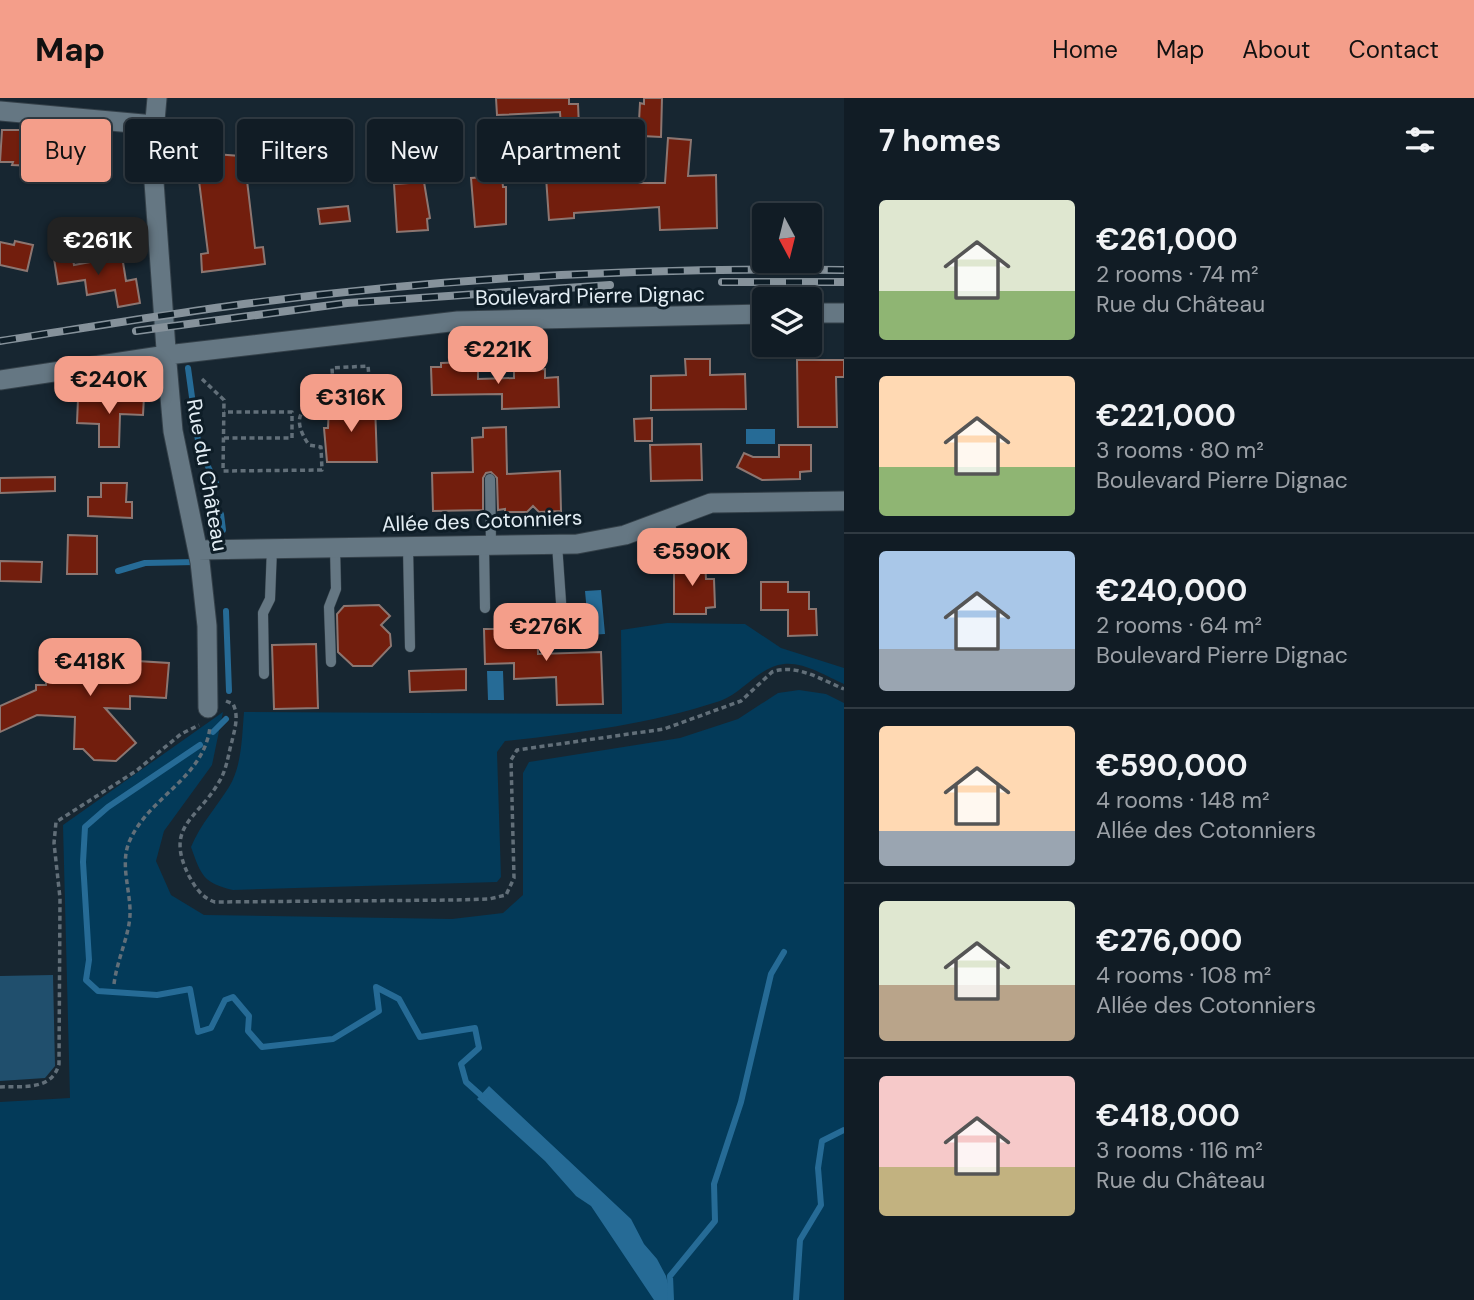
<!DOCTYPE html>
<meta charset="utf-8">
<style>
:root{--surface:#111c25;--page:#1e2932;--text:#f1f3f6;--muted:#9ca1a7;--line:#303a42;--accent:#f49e8a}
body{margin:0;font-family:"DM Sans",sans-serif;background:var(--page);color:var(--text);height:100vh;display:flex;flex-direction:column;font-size:26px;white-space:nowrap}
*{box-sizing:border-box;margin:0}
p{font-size:23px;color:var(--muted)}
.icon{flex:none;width:38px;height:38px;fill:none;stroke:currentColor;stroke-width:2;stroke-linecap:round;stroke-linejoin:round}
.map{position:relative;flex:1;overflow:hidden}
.details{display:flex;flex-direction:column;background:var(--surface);width:630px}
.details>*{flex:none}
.banner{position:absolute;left:21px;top:21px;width:665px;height:63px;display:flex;gap:14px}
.needle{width:46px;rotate:173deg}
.controls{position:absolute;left:752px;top:105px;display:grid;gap:14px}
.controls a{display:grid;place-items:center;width:70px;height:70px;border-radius:7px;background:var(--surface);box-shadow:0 2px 5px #0004,0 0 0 2px var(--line);font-size:35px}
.price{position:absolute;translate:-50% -60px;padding:0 16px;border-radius:14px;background:var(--accent);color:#111;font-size:23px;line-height:46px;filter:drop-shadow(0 2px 4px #0008)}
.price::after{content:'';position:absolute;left:50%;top:42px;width:21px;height:16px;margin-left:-10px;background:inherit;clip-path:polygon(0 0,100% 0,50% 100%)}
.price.on{background:#222;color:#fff}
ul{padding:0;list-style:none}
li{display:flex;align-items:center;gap:21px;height:175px;padding:0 35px}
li+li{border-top:2px solid var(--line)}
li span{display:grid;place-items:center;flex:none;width:196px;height:140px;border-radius:7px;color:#555}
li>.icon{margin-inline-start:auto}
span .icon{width:84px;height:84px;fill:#fffc;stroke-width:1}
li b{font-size:30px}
h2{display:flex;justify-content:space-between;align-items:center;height:84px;padding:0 35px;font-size:30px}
.tag{padding:0 24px;border-radius:7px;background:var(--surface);box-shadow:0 2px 5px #0004,0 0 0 2px var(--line);font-size:24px;line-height:63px}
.tag.on{background:var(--accent);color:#111}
header{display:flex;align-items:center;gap:42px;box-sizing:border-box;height:98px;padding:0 35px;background:var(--accent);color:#111}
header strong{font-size:33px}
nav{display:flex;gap:38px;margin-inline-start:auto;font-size:24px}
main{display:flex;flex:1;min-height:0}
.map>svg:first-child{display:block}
.green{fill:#033a59}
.forest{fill:#204f6d}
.water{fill:#266b96}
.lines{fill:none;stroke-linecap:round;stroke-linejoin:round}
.stream{stroke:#266b96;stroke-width:6}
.building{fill:#721e0d;stroke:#8c7671;stroke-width:2}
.service-casing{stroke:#344049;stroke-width:11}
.minor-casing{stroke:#344049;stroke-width:21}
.path{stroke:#626f79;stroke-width:3.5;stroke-dasharray:5 3.5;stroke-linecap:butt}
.service{stroke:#657783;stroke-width:10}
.minor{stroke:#657783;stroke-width:19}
.rail-casing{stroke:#86929b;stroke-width:8}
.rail{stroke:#0e1d27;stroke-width:5;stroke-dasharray:16;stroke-linecap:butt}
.labels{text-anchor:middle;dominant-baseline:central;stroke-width:6;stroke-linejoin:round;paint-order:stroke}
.street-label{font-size:21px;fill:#e4eef5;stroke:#0e1d27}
</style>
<header>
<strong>Map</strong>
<nav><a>Home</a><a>Map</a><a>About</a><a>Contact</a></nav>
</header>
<main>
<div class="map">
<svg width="844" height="1202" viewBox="0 0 844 1202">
<rect width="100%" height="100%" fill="#172631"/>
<path class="green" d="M667 525 745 526 781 550 844 570V586C826 578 804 564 784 566 758 569 744 594 720 603 649 626 580 635 505 643L497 654 501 779 497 784 233 792C203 785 201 777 191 749 201 725 216 710 229 689 242 668 242 638 244 614L622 616 621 532Z
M799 592 826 596 844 605V1202H0V1004L70 1000 63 727 223 614 212 667 164 733 156 763 171 797 204 817 452 821 503 815 523 797V675L529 664 680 640 738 621 778 595Z"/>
<path class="forest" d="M53 877 55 968 45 980 0 983V878Z"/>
<path class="water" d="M746 331H775V346H746Z
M601 492 605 536 589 537 585 493Z
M487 573H503L504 602H488Z
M489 988 631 1121 644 1146 657 1161 666 1178 672 1202H654L591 1108 576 1098 545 1063 477 1001Z"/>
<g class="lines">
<path class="stream" d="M188 270 199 350 216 385
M221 416 223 432
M118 473 145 465 196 464
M226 513 229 593
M213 634 226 621
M200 647 108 709 85 729 83 764 89 862 86 882 98 893 157 897 190 891 198 934 211 930 225 902 233 899 249 918 248 933 262 949 333 941 379 913 376 889 399 901 420 939 475 930 479 950 461 966 466 984 485 1001
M671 1202 670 1178 715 1123 714 1086 741 1004 771 876 784 854
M796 1202 800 1142 821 1107 818 1070 822 1043 844 1032"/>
</g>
<path class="building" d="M496 0H569V6H578L579 29 561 30 560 14 497 17Z
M644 0H662L661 39 642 38 643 23H639L640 5 644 6Z
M2 32H26V48L55 50 56 41 90 44 87 83 59 80 60 69 12 67 13 64H0Z
M668 40 691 42 688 78 716 77 717 130 660 132 659 109 574 115V120L549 122 546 79 617 74V85H665Z
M189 54 253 59 254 73 246 74 255 150 263 149 265 166 202 174 201 156 208 155 198 75 191 76Z
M502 78 503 89H506V126L475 129 471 80Z
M424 84 430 120 427 121 428 132 397 134 394 86Z
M348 108 350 123 320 126 318 111Z
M15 143 33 147 27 173 0 167V144L14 147Z
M71 151 74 167 122 158 126 183 136 181 140 205 118 209 115 192 87 197 85 182 58 186 53 154Z
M685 261H710V277L745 276 746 311 651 312V278L686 277Z
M797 262H844V279H836L837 329H798Z
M468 264V268H478V281L514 280V272L545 271V280L558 279 559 309 502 311V296L432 297 431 269H441V265Z
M115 297 144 298 143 317 120 316 119 349H99V326L77 325 78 301 114 302Z
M375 306 377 364H327L324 330H328L329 307Z
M652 320V343H635L634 321Z
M506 329 507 376 560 373 561 413 539 414 533 408 527 414H505V411L498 412 497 380 491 374 486 375 483 380V412L433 413 432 375 473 374 472 340 483 339V330Z
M701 346 702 382 651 383 650 347Z
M779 347H811V373L800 374V381L762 382 737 369 744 355 753 359H779Z
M55 379V393L0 395V380Z
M101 385H127L126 404H132V420L88 418V399H101Z
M68 437 97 438V476H67Z
M0 463 42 464 41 484 0 483Z
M674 463H705L706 481H714L715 509 706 510V516H674Z
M761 484H788V494H809V511H816L817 537 788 538V512H761Z
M379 507 390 518 381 527 390 536 391 548 372 568H353L338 554 337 516 344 508Z
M537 518 538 556 601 554 603 606 557 607 556 579 514 581V565L485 566 484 531H512L511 519Z
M316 546 318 610 274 611 272 547Z
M47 554 105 556V561L169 565 166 600 130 598V611L105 610 136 645 116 663 94 662 83 651H74L75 619 37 617 0 634V608L36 592V587H46Z
M466 571V592L410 594 409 573Z"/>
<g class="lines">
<g class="service-casing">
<path id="service" d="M490 381 491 447
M670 420 673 453
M557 446 563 533
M484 447 485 510
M408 448 410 549
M331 564 329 509 336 491 335 449
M264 576 263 515 270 501 272 450"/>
</g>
<g class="minor-casing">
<path id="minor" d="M157 0 152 56 167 265 173 333 200 464 207 528 208 610
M0 13 154 27
M810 215H844
M0 282 167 257 458 223 765 216
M198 452 577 446 625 437 711 405 844 403"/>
</g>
<path class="path" d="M202 281 224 302 223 373 322 372 321 349 309 347C271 292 356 300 388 299
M334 301 332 270 368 268 371 300
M224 340H292V314H224
M226 603 233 606C239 618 235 630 232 643 228 657 227 671 219 684 197 722 164 728 189 778 195 789 202 800 215 804L456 802 489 801 506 797 514 780 511 662 517 652 664 631 741 603 772 574C796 565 822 582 844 591
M114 886C117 862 129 838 130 817 131 793 119 765 130 742 150 698 204 680 210 629
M0 989C23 988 52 993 59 966L60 800 54 745 56 724 136 673 181 636 199 627"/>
<use href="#service" class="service"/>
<use href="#minor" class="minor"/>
<g class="rail-casing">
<path id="rail" d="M722 184H844
M136 233 347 205 610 187
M0 243C84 230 168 216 252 205 446 180 648 169 844 172"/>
</g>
<use href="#rail" class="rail"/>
</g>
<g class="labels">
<g class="street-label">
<text transform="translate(590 198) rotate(-1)">Boulevard Pierre Dignac</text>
<text transform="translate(207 377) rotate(80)">Rue du Château</text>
<text transform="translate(482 423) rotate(-2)">Allée des Cotonniers</text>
</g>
</g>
</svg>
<div class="controls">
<a><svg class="needle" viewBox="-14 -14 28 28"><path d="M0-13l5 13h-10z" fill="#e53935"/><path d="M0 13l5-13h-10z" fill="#9ca1a7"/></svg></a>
<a><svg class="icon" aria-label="layers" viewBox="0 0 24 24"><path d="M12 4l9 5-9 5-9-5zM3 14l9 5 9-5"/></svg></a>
</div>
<b class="price on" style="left:98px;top:179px">€261K</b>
<b class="price" style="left:498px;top:288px">€221K</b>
<b class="price" style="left:109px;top:318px">€240K</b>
<b class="price" style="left:351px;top:336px">€316K</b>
<b class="price" style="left:692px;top:490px">€590K</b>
<b class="price" style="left:546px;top:565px">€276K</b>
<b class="price" style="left:90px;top:600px">€418K</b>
<div class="banner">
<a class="tag on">Buy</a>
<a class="tag">Rent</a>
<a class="tag">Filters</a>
<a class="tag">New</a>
<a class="tag">Apartment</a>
</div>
</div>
<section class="details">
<h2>7 homes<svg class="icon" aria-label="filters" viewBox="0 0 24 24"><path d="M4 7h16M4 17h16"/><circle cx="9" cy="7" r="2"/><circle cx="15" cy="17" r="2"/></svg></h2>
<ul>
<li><span style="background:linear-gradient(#dfe7d0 65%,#8fb573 0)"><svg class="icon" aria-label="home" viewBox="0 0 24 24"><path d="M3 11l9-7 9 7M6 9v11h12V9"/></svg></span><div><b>€261,000</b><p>2 rooms · 74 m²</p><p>Rue du Château</p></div></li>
<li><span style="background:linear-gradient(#ffd9b3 65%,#8fb573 0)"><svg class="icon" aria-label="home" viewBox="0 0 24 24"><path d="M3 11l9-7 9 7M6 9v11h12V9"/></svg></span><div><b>€221,000</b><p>3 rooms · 80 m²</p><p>Boulevard Pierre Dignac</p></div></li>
<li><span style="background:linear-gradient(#a9c7e8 70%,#9aa5b1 0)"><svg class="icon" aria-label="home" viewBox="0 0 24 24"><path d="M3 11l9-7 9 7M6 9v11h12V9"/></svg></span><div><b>€240,000</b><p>2 rooms · 64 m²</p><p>Boulevard Pierre Dignac</p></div></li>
<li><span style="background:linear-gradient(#ffd9b3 75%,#9aa5b1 0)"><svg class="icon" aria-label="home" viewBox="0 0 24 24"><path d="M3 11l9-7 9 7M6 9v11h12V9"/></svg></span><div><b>€590,000</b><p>4 rooms · 148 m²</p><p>Allée des Cotonniers</p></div></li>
<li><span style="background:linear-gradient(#dfe7d0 60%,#b9a48a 0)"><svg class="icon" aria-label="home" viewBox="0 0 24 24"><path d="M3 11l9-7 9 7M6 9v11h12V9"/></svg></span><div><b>€276,000</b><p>4 rooms · 108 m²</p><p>Allée des Cotonniers</p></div></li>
<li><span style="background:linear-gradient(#f6c9c9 65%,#c2b280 0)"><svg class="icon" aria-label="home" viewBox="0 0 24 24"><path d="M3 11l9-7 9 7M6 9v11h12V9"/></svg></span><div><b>€418,000</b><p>3 rooms · 116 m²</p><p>Rue du Château</p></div></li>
</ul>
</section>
</main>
